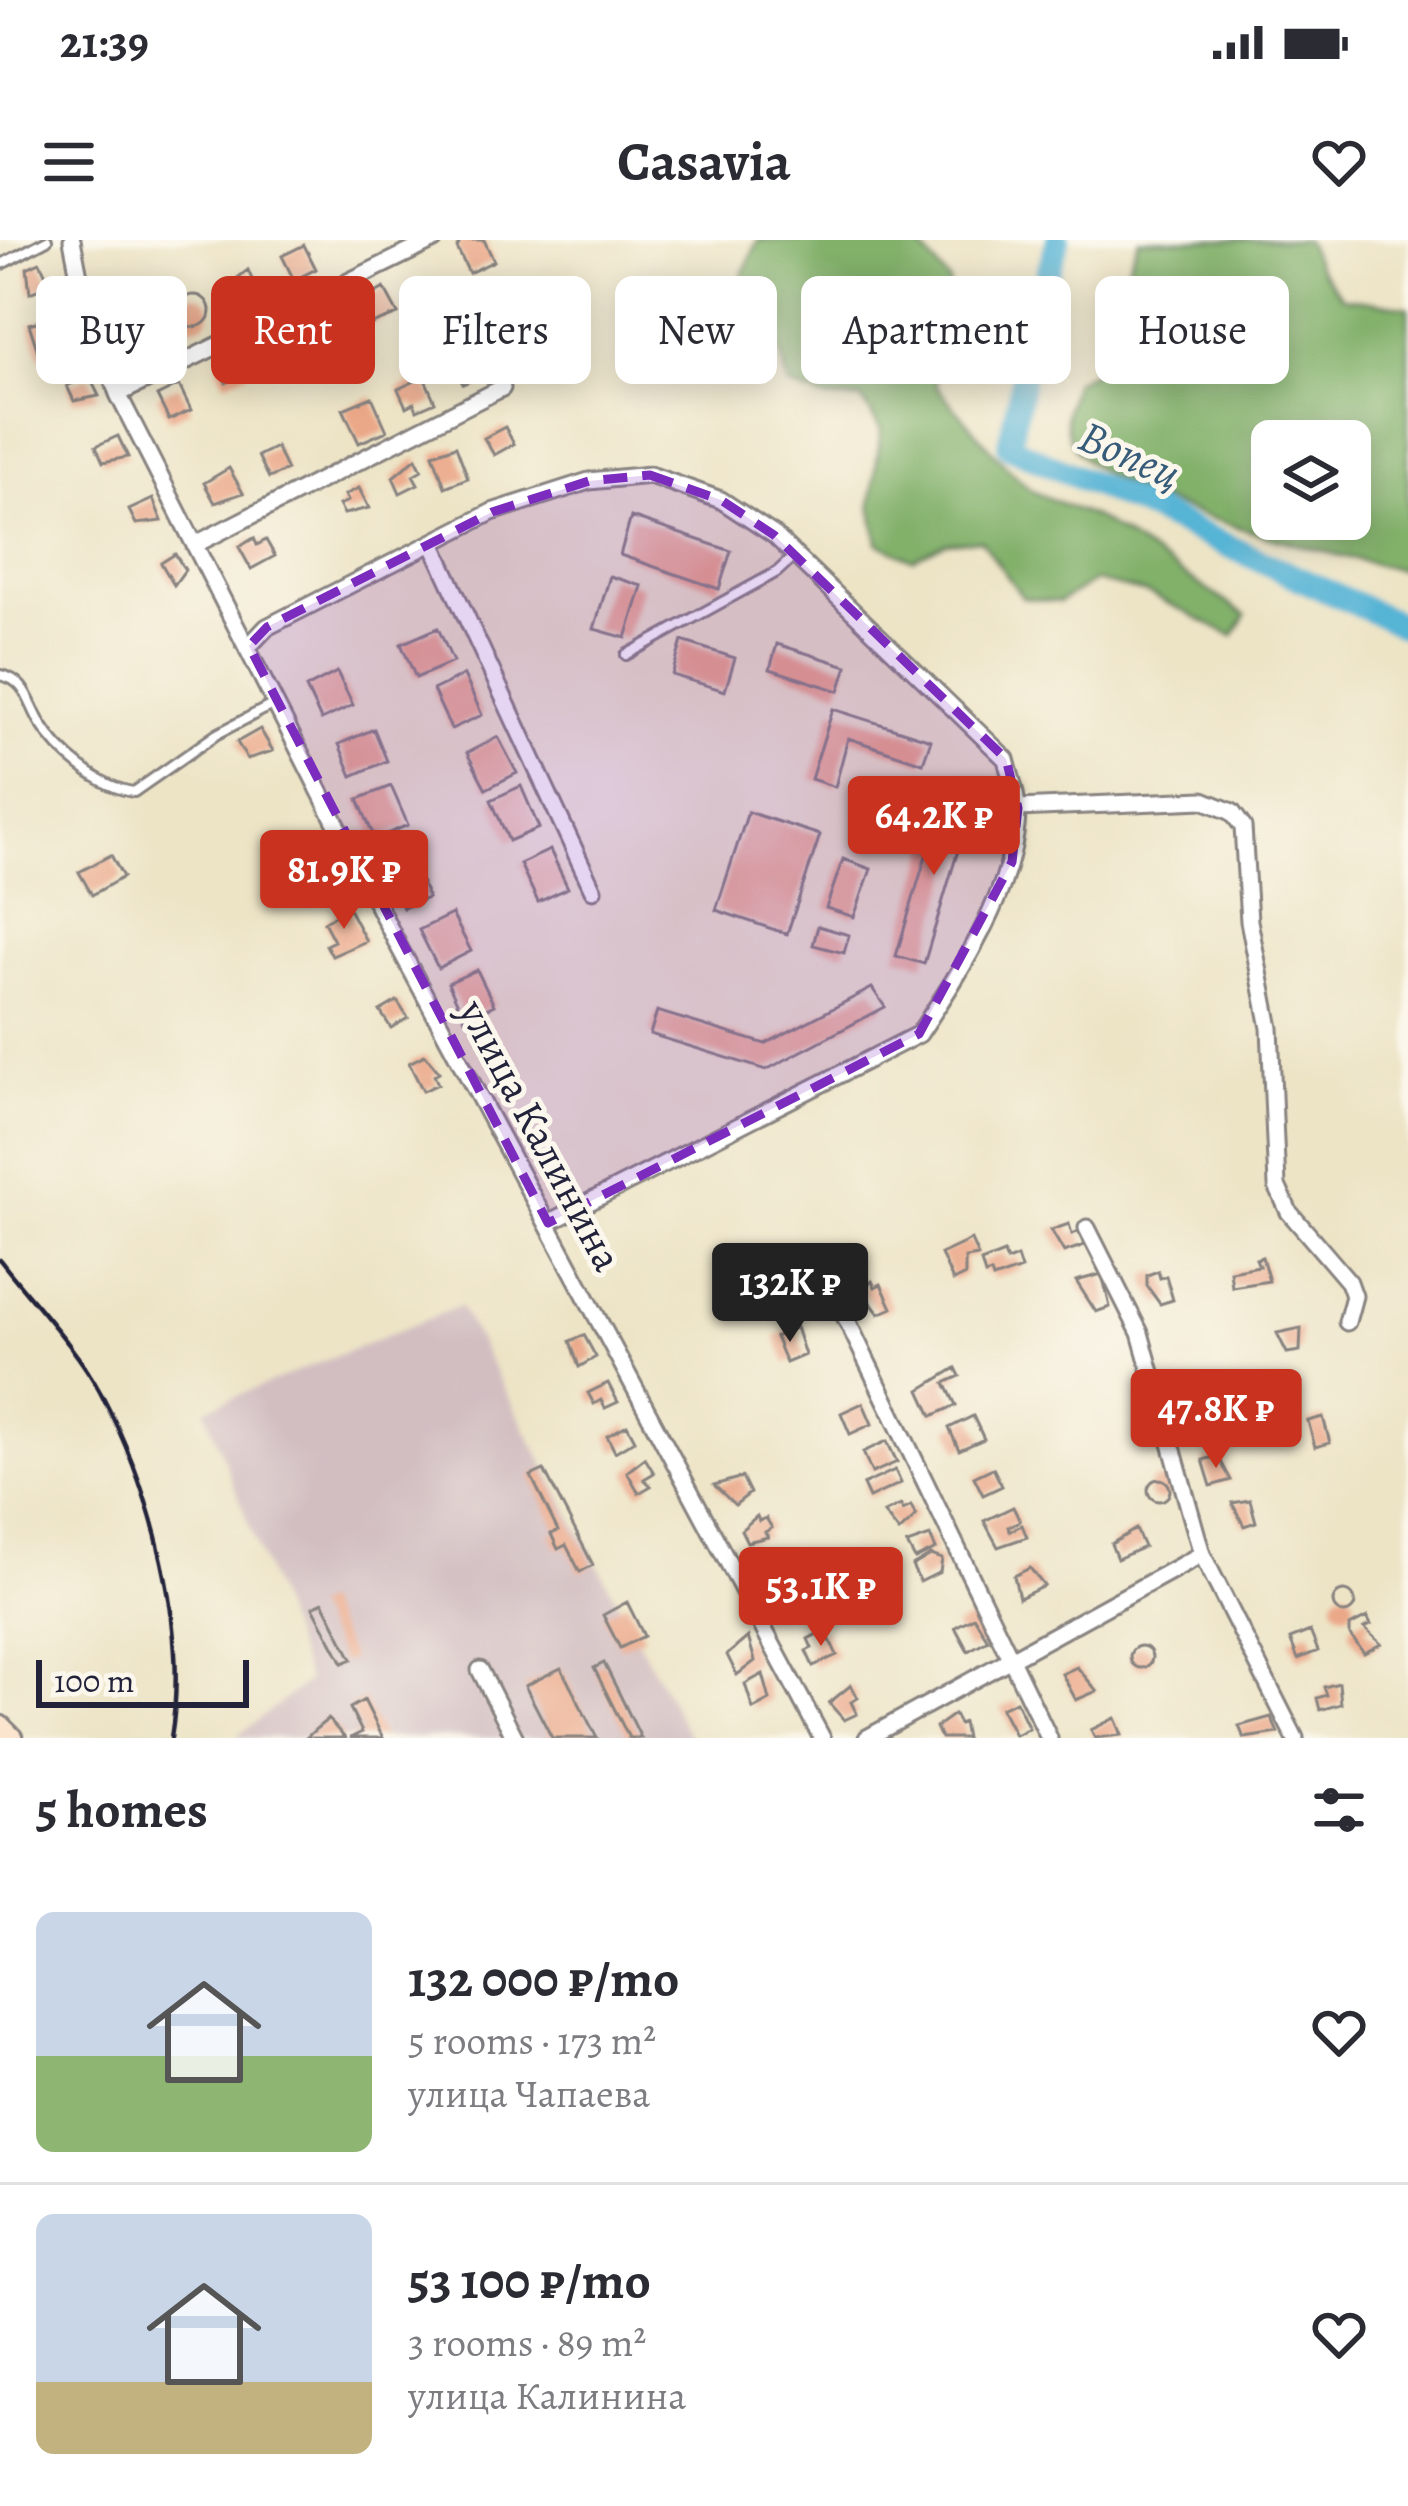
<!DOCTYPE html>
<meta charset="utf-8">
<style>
:root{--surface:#fff;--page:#f2f2f3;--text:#2b2b33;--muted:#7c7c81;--line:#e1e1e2;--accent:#c8321e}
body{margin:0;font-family:Alegreya,serif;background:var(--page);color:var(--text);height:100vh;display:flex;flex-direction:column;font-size:45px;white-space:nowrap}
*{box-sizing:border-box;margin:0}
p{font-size:39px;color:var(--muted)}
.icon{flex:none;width:66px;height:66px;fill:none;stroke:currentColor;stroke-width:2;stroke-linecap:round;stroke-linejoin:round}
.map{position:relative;height:1498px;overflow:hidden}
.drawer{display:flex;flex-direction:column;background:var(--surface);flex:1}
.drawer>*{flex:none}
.banner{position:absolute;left:36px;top:36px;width:1338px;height:108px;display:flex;gap:24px}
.tools{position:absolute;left:1251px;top:180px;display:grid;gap:24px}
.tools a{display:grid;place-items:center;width:120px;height:120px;border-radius:18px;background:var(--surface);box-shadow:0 6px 30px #0003;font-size:60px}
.scale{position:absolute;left:36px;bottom:30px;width:213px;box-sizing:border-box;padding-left:12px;border:6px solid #22223b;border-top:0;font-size:33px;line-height:42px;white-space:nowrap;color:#22223b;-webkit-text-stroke:9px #fbf7ec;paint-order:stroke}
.price{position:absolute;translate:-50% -102px;padding:0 27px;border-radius:12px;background:var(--accent);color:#fff;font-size:39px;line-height:78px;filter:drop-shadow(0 3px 6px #0008)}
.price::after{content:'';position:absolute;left:50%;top:72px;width:36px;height:27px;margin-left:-18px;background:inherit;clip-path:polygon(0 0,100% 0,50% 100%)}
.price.on{background:#222;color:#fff}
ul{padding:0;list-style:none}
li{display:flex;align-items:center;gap:36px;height:300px;padding:0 36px}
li+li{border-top:3px solid var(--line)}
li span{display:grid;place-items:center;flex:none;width:336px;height:240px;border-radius:18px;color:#555}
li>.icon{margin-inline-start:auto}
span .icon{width:144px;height:144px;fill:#fffc;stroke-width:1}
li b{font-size:51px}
h2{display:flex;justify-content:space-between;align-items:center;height:144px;padding:0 36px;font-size:51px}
.chip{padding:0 42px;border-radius:18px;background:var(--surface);box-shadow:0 6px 30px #0003;font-size:42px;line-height:108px}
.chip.on{background:var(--accent);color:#fff}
.status{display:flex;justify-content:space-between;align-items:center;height:84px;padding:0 60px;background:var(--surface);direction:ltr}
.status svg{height:33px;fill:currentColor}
header{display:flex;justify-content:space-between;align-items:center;height:156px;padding:0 36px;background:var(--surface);font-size:54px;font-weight:700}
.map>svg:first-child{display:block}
.industrial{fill:#d2bec1}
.forest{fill:#82b16a;stroke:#526a52;stroke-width:3;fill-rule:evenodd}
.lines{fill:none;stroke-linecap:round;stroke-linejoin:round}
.river{stroke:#57b4d5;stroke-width:24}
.building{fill:#eba889}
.lane-casing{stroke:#888380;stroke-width:14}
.street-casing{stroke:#888380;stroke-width:21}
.secondary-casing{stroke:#888380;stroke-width:27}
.lane{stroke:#fff;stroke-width:8}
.street{stroke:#fff;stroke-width:15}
.secondary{stroke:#fce5cf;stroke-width:21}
.rail{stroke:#22223b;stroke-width:4.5}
.marked{fill:#7b2cbf;fill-opacity:0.2;stroke:#7b2cbf;stroke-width:9;stroke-dasharray:24 15;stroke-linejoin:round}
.labels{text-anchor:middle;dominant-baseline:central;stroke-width:10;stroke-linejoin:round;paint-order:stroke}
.street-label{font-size:42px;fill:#22223b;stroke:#fbf7ec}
.water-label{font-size:45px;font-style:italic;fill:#375c79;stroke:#fbf7ec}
</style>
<div class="status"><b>21:39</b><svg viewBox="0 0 49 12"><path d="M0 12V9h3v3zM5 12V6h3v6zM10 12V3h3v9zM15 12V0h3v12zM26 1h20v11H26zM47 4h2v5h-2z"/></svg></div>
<header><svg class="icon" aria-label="menu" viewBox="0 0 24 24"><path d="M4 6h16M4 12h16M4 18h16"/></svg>Casavia<svg class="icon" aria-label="heart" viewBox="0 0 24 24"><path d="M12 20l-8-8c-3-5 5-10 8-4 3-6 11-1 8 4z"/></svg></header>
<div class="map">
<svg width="1408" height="1498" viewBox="0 0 1408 1498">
<rect width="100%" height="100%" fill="#fbf7ec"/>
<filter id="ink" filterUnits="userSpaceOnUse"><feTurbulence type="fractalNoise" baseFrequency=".00833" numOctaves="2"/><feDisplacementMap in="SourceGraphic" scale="24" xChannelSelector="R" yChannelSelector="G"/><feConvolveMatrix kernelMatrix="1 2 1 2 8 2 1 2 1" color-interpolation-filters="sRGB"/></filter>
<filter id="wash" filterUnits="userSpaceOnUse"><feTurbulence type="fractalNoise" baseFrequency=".004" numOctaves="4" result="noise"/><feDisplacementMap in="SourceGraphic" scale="48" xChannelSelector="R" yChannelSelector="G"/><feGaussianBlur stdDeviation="2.7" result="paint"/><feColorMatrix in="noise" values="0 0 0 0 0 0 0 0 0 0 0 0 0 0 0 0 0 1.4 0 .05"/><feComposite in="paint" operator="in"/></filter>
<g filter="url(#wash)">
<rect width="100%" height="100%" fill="#ede4c6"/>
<path class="industrial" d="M460 1066 690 1498H235L308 1441 205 1169Z"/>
<path class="forest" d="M758 0H915L949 41 950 78 931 109 936 146 1005 225 1032 251 1100 280 1246 375 1233 396 1147 353 1095 341 1059 362 1023 358 981 300 945 303 912 319 878 303 871 264 881 190 862 159H827L789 146 779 106 740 41Z
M1139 0H1306L1319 29 1343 57 1408 67V331C1341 318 1116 262 1077 211 1059 188 1066 166 1074 141L1107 125 1132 99 1109 74ZM1350 201V279H1272V201Z"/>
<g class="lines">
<path class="river" d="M1058 0 1035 74 1009 206 1408 388"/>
</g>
<g id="blocks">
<path class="building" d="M461 0H484L494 21 469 33 457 8Z
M304 5 316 29 294 40 282 16Z
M40 22 50 44 30 53 27 28Z
M248 30 262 63 257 67 250 59 235 66 226 47Z
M384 48 398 74 367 86 355 65Z
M178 71a16 16 0 1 1 32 0a16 16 0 1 1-32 0Z
M335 67 342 85 318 95 310 78Z
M57 76 68 109 40 118 29 84Z
M153 82 164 105 142 116 131 93Z
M285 93 293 110 270 120 262 103Z
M479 103 492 131 463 144 454 126 468 120 464 110Z
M240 115 249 132 226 143 217 126Z
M89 136 99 156 74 161 67 146Z
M424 137 435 162 417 170 414 163 406 167 398 149Z
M179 145 191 170 169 180 157 156Z
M372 157 387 191 359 203 343 169Z
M505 187 514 204 494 215 484 198Z
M118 196 128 217 103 222 96 206Z
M456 206 468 238 445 247 433 214Z
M276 207 287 230 269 238 258 216Z
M416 218 422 230 413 235 418 244 400 253 393 237Z
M229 228 243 253 215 263 204 243Z
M359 248 369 268 344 274 339 265 348 261 345 255Z
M153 259 162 281 136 284 129 270Z
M631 277 731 311 719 349 620 315Z
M254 298 257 305 266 300 275 316 251 329 239 307Z
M175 314 185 330 174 345 161 323Z
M610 336 642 346 626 398 594 389Z
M438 388 453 422 416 438 401 404Z
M682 401 735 418 725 451 672 435Z
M777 404 847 426 839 451 770 429Z
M337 432 353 465 321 480 306 448Z
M464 435 482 475 451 489 433 450Z
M833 469 931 500 923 523 848 498 835 547 811 539Z
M260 489 273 511 247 519 237 502Z
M374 489 387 521 352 536 339 504Z
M498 497 517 533 486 549 467 513Z
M391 546 408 585 375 599 358 559Z
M521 546 539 588 509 601 491 560Z
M945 552 973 560 924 724 896 716Z
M748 572 820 595 787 694 716 670Z
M550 610 568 648 538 662 520 624Z
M410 613 428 658 403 668 384 624Z
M111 615 123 637 92 655 79 632Z
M843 619 871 629 854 677 826 668Z
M346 628 359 654 340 663 330 635Z
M348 667 366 701 332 716 326 705 334 701 324 682Z
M452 674 471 711 438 728 419 690Z
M818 686 849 695 844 713 813 705Z
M477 730 494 765 465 779 448 743Z
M872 748 885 767 766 830 650 794 657 771 765 804Z
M397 761 408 778 391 788 380 771Z
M425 815 439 832 434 835 438 844 423 851 409 823Z
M1069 984 1072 994 1080 991 1085 1005 1064 1012 1051 990Z
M971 1000 978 1016 965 1018V1035L953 1041 941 1014Z
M1004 1013 1007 1021 1017 1017 1021 1029 993 1039 991 1033 985 1035 981 1022Z
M1262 1017 1269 1041 1232 1047 1230 1031 1259 1026 1256 1019Z
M1158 1031 1160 1038 1166 1036 1173 1060 1160 1064 1147 1046V1035Z
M1102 1034 1110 1067 1096 1072 1076 1041Z
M872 1041 875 1047 881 1044 892 1068 879 1074 861 1050Z
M796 1087 805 1115 786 1123 775 1097Z
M1301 1088 1300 1111 1287 1113 1277 1093Z
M584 1095 596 1117 579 1127 570 1101Z
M956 1128 960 1136 945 1143 956 1165 932 1176 920 1150Z
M608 1143 618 1162 605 1168 601 1160 594 1164 588 1153Z
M863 1163 872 1184 850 1194 841 1173Z
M973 1176 984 1199 959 1210 949 1188Z
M1323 1177 1330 1203 1315 1207 1308 1181Z
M627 1185 635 1200 615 1212 607 1196Z
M887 1201 897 1222 872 1233 863 1212Z
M1218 1216 1231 1240 1211 1246 1203 1220Z
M645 1218 654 1233 644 1239 651 1246 639 1253 627 1232Z
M993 1228 1002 1246 983 1255 974 1237Z
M544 1230 593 1325 580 1332 566 1305 558 1309 551 1294 558 1291 531 1236Z
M895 1230 901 1243 869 1258 863 1245Z
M742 1237 750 1253 735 1265 714 1245Z
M1148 1250a11 11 0 1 1 22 0a11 11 0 1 1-22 0Z
M1250 1260 1256 1282 1244 1286 1232 1263Z
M901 1265 903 1270 911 1266 916 1276 899 1292 884 1273Z
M1013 1267 1020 1281 1008 1287 1010 1291 1022 1285 1027 1297 998 1307 984 1281Z
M757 1276 759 1281 766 1278 772 1288 765 1292 768 1297 747 1302 741 1290Z
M1136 1289 1144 1307 1117 1319 1111 1304Z
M930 1296 936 1309 915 1319 907 1304Z
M931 1315 942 1319 940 1332 920 1342 912 1326Z
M781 1318 791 1338 771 1348 756 1330Z
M1030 1328 1044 1346 1019 1358 1014 1336Z
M1333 1362a11 11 0 1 1 22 0a11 11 0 1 1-22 0Z
M323 1362 352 1419 343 1423 313 1367Z
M627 1362 644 1396 620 1408 603 1375Z
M974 1377 988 1400 968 1411 955 1387Z
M1367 1377 1371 1385 1364 1388 1381 1404 1364 1413 1350 1395V1386Z
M825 1390 837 1415 813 1426 806 1411 812 1408 808 1399Z
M1310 1391 1318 1411 1298 1419 1290 1399Z
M748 1397 755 1421 737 1435 727 1415Z
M1130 1417a11 11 0 1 1 22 0a11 11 0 1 1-22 0Z
M604 1423 618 1451 641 1498H629L594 1428Z
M1077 1427 1097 1451 1076 1460 1062 1434Z
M561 1428 597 1498H552L525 1446Z
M763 1434 770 1460 753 1469 745 1444Z
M1339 1443 1341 1464 1320 1470 1317 1458 1327 1455 1324 1447Z
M851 1445 858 1458 851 1462 857 1474 844 1480 829 1463Z
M364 1460 383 1498H350L362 1492 350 1468Z
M1016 1461 1029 1488 1015 1495 1001 1468Z
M954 1474 959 1484 963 1482 966 1498H941L936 1487Z
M1271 1477 1278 1493 1244 1498 1239 1486Z
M1115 1478 1122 1495 1095 1498 1091 1490Z
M328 1479 345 1498H306L317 1488Z"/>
</g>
</g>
<g filter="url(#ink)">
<use href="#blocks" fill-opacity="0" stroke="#888380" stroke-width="3"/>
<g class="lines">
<g class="lane-casing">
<path id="lane" d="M0 25 47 0
M626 415 777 332 792 318
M0 435C27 440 28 463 41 484 58 512 100 548 134 552L217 494 274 464"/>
</g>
<g class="street-casing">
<path id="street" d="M72 0 84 62 118 154 399 707 822 1498
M118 154 434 0
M432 303 593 650
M196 304 502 148
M249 406 267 387 492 272 589 241 650 235 721 260 774 295 1006 519C1010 536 1018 556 1017 574 1014 651 961 731 919 794L548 983
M1018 568 1203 560 1232 572 1243 587 1249 681 1270 788 1277 946 1289 972 1349 1042 1354 1056 1347 1082
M1087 988 1140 1093 1202 1314 1295 1498
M841 1068 1049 1498
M480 1430 515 1498
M867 1498 1202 1314"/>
</g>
<g class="secondary-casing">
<path id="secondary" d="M0 1487 11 1498"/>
</g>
<use href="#lane" class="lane"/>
<use href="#street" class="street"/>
<use href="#secondary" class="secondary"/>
<path class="rail" d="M0 1020C32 1062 75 1105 100 1152 152 1250 189 1388 171 1498"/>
</g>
</g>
<path class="marked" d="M650 235 721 260 774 295 1006 519 1018 568 1012 622 919 794 548 983 249 406 267 387 492 272 589 241Z"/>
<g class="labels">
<g class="street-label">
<text transform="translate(541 895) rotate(62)">улица Калинина</text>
</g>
<g class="water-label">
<text transform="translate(1130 215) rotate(24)">Вопец</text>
</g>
</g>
</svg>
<div class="tools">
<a><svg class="icon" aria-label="layers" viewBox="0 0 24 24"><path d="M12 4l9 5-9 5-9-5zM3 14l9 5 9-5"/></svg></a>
</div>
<div class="scale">100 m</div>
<b class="price" style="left:934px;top:638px">64.2K ₽</b>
<b class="price" style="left:344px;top:692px">81.9K ₽</b>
<b class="price on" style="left:790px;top:1105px">132K ₽</b>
<b class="price" style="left:1216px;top:1231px">47.8K ₽</b>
<b class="price" style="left:821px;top:1409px">53.1K ₽</b>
<div class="banner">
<a class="chip">Buy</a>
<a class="chip on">Rent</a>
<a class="chip">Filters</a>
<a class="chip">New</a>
<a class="chip">Apartment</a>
<a class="chip">House</a>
</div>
</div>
<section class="drawer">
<h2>5 homes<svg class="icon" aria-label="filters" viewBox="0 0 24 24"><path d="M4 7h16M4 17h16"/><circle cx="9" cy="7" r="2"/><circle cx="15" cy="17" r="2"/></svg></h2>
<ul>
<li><span style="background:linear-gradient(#c9d6e8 60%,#8fb573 0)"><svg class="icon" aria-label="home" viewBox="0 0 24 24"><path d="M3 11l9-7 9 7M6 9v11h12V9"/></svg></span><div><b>132 000 ₽/mo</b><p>5 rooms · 173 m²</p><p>улица Чапаева</p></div><svg class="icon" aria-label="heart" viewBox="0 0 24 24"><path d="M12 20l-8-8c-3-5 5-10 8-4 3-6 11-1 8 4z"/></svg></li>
<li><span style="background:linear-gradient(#c9d6e8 70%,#c2b280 0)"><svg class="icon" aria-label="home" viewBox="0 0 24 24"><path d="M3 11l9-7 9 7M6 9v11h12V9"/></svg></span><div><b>53 100 ₽/mo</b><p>3 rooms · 89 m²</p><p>улица Калинина</p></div><svg class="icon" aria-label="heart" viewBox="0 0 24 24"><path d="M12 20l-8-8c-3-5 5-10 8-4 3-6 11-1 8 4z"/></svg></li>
</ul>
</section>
